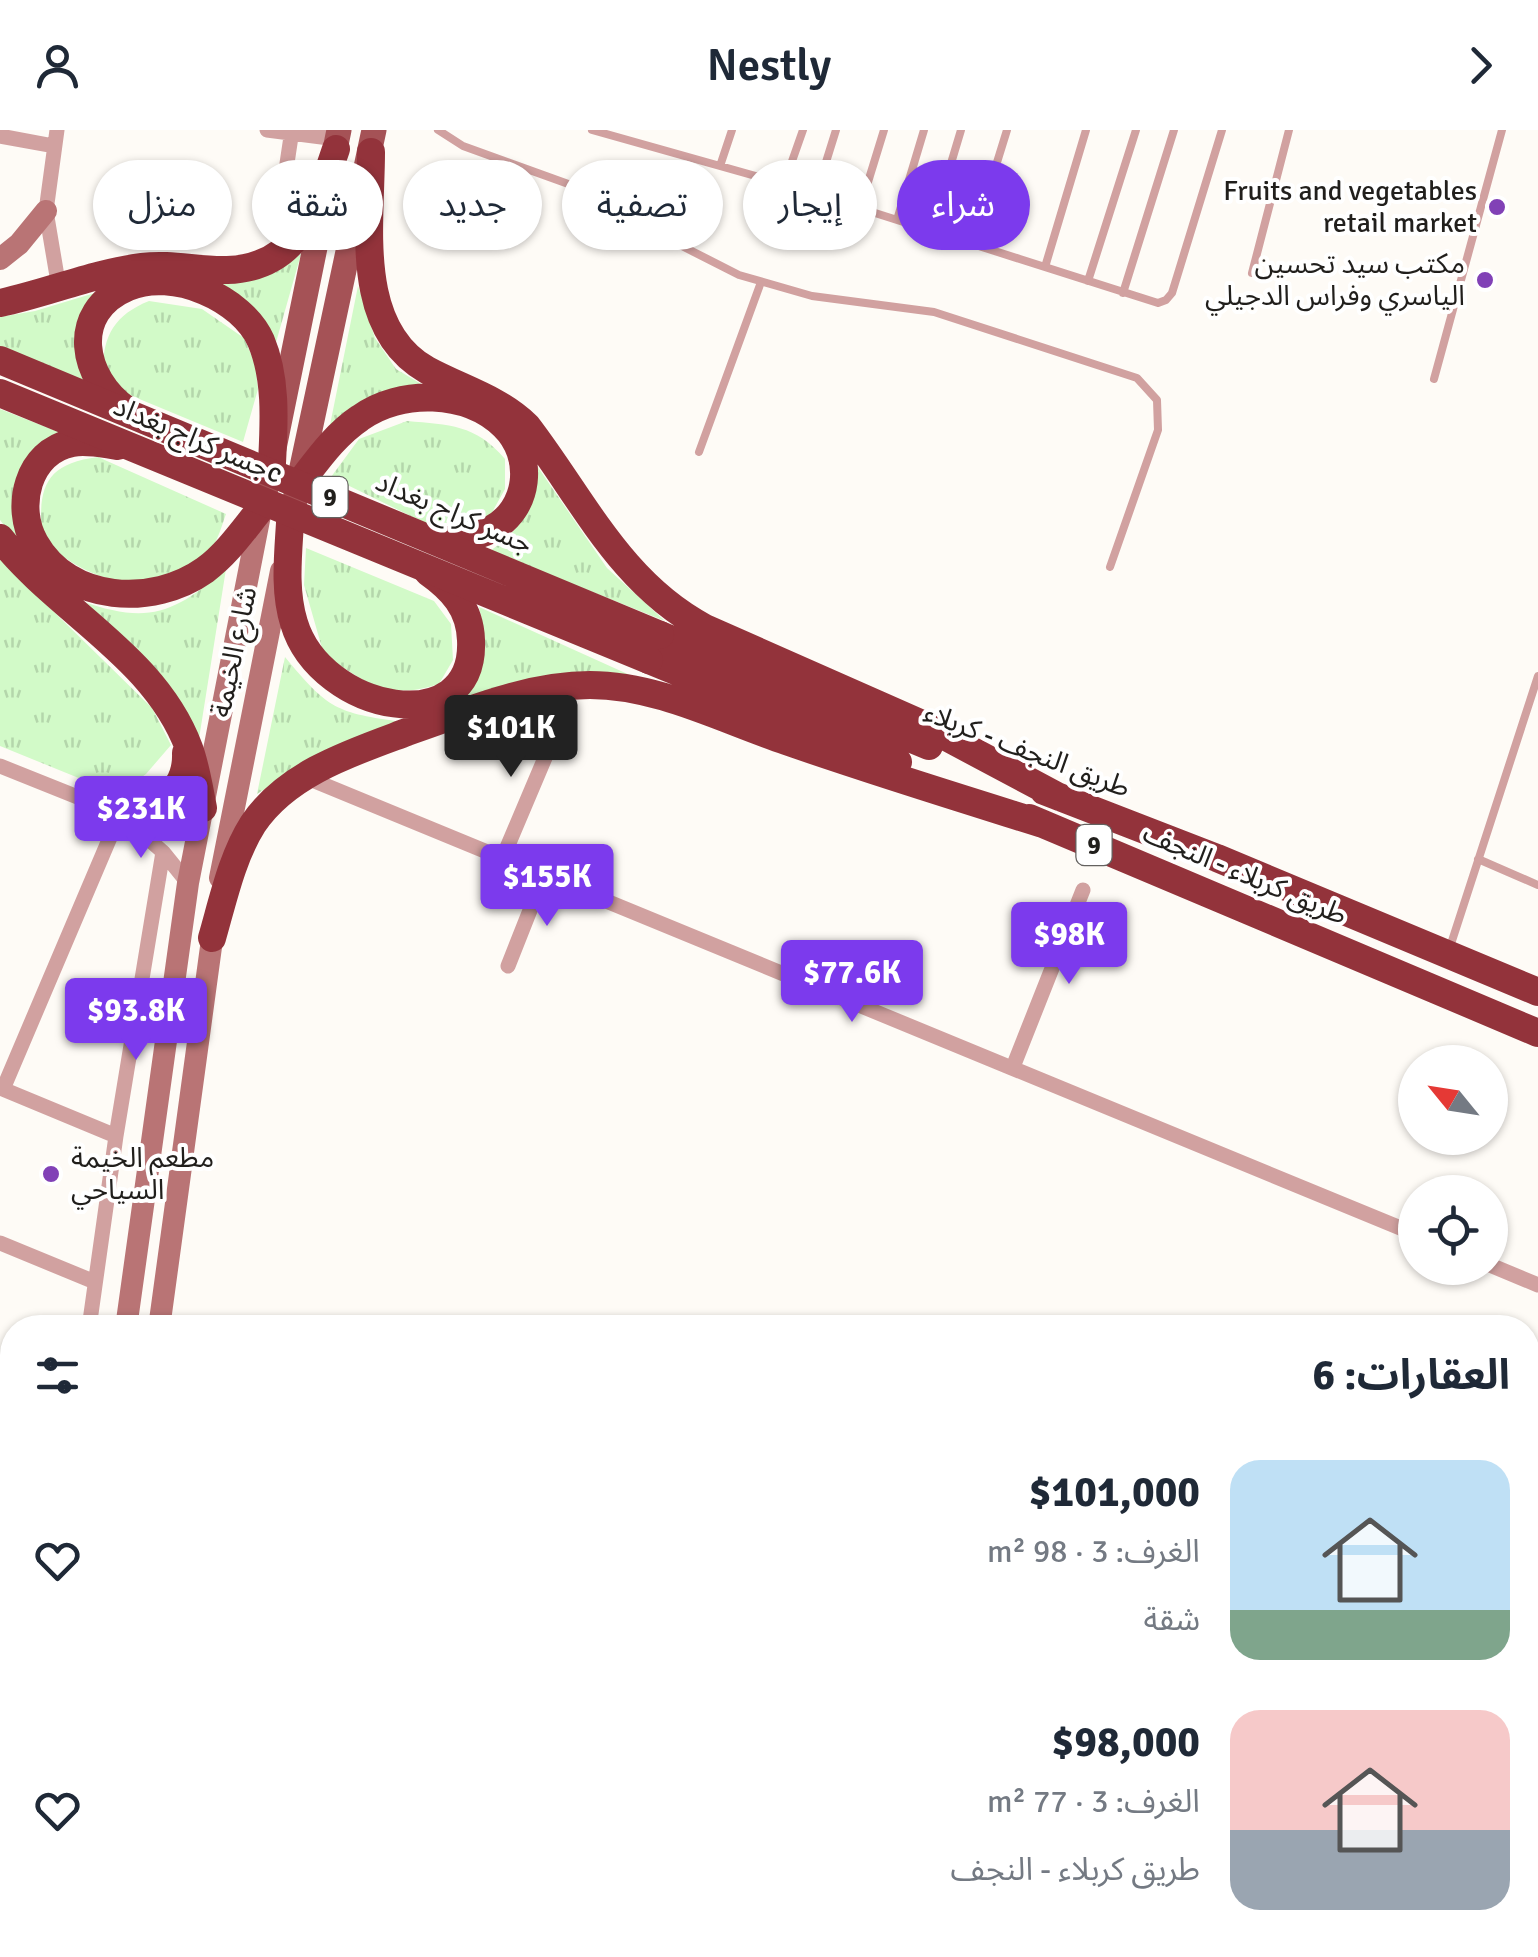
<!DOCTYPE html>
<html lang="ar">
<meta charset="utf-8">
<style>
:root{--surface:#fff;--page:#f6f6f7;--text:#1f2937;--muted:#747a83;--accent:#7c3aed}
body{margin:0;font-family:Signika,"Noto Sans Arabic",sans-serif;background:var(--page);color:var(--text);direction:rtl;height:100vh;display:flex;flex-direction:column;font-size:38px;white-space:nowrap}
*{box-sizing:border-box;margin:0}
p{font-size:32px;color:var(--muted)}
.icon{flex:none;width:55px;height:55px;fill:none;stroke:currentColor;stroke-width:2;stroke-linecap:round;stroke-linejoin:round}
.map{position:relative;flex:1;overflow:hidden;direction:ltr}
.drawer{position:absolute;left:0px;top:1185px;width:1540px;height:642px;display:flex;flex-direction:column;background:var(--surface);border-radius:40px 40px 0 0;box-shadow:0 2px 8px #0004;direction:rtl}
.drawer>*{flex:none}
.hud{position:absolute;left:30px;top:30px;width:1000px;height:90px;direction:rtl;display:flex;gap:20px}
.needle{width:65px;rotate:300deg}
.fabs{position:absolute;left:1398px;top:915px;display:grid;gap:20px}
.fabs a{display:grid;place-items:center;width:110px;height:110px;border-radius:50%;background:var(--surface);box-shadow:0 2px 8px #0004;font-size:50px}
.price{position:absolute;translate:-50% -85px;padding:0 22px;border-radius:10px;background:var(--accent);color:#fff;font-size:32px;line-height:65px;filter:drop-shadow(0 2px 5px #0008)}
.price::after{content:'';position:absolute;left:50%;top:60px;width:30px;height:22px;margin-left:-15px;background:inherit;clip-path:polygon(0 0,100% 0,50% 100%)}
.price.on{background:#222;color:#fff}
ul{padding:0;list-style:none}
li{display:flex;align-items:center;gap:30px;height:250px;padding:0 30px}
li span{display:grid;place-items:center;flex:none;width:280px;height:200px;border-radius:30px;color:#555}
li>.icon{margin-inline-start:auto}
span .icon{width:120px;height:120px;fill:#fffc;stroke-width:1}
li b{font-size:42px}
h2{display:flex;justify-content:space-between;align-items:center;height:120px;padding:0 30px;font-size:42px}
.chip{padding:0 35px;border-radius:45px;background:var(--surface);box-shadow:0 2px 8px #0004;font-size:35px;line-height:90px}
.chip.on{background:var(--accent);color:#fff}
header{display:flex;justify-content:space-between;align-items:center;height:130px;padding:0 30px;background:var(--surface);font-size:45px;font-weight:600}
.map>svg:first-child{display:block}
.grass{fill:url(#grass-tufts)}
.lines{fill:none;stroke-linecap:round;stroke-linejoin:round}
.lane{stroke:#d1a1a0;stroke-width:8}
.street{stroke:#d1a1a0;stroke-width:15}
.secondary{stroke:#b97475;stroke-width:22}
.primary{stroke:#a55256;stroke-width:25}
.highway{stroke:#93333b;stroke-width:28}
.highway-bridge{stroke:#93333b;stroke-width:28}
.poi-dot{fill:#8141b6;stroke:#fff;stroke-width:4}
.labels{text-anchor:middle;dominant-baseline:central;stroke-width:8;stroke-linejoin:round;paint-order:stroke}
.shield{fill:#fff;stroke:#646260;stroke-width:2.5}
.shield-label{font-size:25px;font-weight:bold;fill:#211f1c}
.poi-label{font-size:28px;fill:#211f1c;stroke:#fff;text-anchor:end}
.street-label{font-size:28px;fill:#211f1c;stroke:#fff}
</style>
<header><svg class="icon" aria-label="forward" viewBox="0 0 24 24"><path d="M9 5l7 7-7 7"/></svg>Nestly<svg class="icon" aria-label="person" viewBox="0 0 24 24"><circle cx="12" cy="8" r="4"/><path d="M4 21q1-7 8-7t8 7"/></svg></header>
<div class="map">
<svg width="1538" height="1827" viewBox="0 0 1538 1827">
<defs>
<pattern id="grass-tufts" width="24" height="20" patternUnits="userSpaceOnUse" patternTransform="scale(2.5)"><rect width="24" height="20" fill="#d2fac8"/><path d="M3 7l-1-3M5 7V3M7 7l1-3M15 17l-1-3M17 17v-4M19 17l1-3" fill="none" stroke="#b4d6ab"/></pattern>
</defs>
<rect width="100%" height="100%" fill="#fefbf6"/>
<path class="grass" d="M301 124 275 216 202 156C247 152 265 153 301 124Z
M358 156 375 208 396 239 433 261 330 295Z
M108 159 88 258 0 221V187L35 181Z
M149 171 202 179 244 208 255 233 258 259 243 312 120 261 103 244C102 207 114 185 149 171Z
M0 279 74 308C31 343 0 354 20 416L0 390Z
M407 291C450 295 475 294 505 329V359L490 386 466 393H425L331 347 359 309Z
M98 327 226 384C222 395 218 411 210 420 160 472 88 456 42 408 38 358 44 334 98 327Z
M535 333 607 438 665 491 490 421C527 396 531 375 535 333Z
M306 418 434 471 451 494 453 530 439 554C387 571 367 553 324 525L304 455Z
M0 429 152 578 171 615 146 644 118 664 0 616Z
M226 439 198 615 81 471C147 494 173 485 226 439Z
M479 477 643 551 460 578C486 534 490 528 479 477Z
M285 527C328 579 336 583 403 592L320 624 257 664Z"/>
<g class="lines">
<path class="lane" d="M438 0 463 16 621 73 678 114 739 145 812 166 934 182 1137 248 1157 270 1158 300 1110 437
M592 0 784 54 1158 173 1166 170 1172 163 1222 0
M720 36 732 0
M784 54 803 0
M816 64 836 0
M860 78 884 0
M897 90 924 0
M931 100 961 0
M972 113 1007 0
M1045 137 1086 0
M1252 143 1289 0
M1088 151 1136 0
M1123 163 1174 0
M1434 249 1502 0
M699 322 761 152
M1478 729 1538 755
M1450 817 1538 546
M1405 1827 1410 1815"/>
<path class="street" d="M57 0 46 81 59 158
M267 0 337 9
M0 6 54 16
M280 80 292 0
M0 636 120 684 163 722 188 753
M305 647 1415 1104
M503 727 561 590
M508 836 544 745
M1013 937 1083 760
M0 958 116 1006
M3 959 120 684
M0 1113 95 1152
M1490 1135 1538 1155
M89 1198 116 1006 163 722
M0 1254 12 1260
M0 1539 12 1544
M0 1667 12 1672
M263 1815 292 1827
M3 1827 12 1760
M102 1827 104 1815
M242 1827 244 1815"/>
<path class="secondary" d="M0 129 19 114 46 81
M220 748 281 441
M126 1198 188 753 261 380
M159 1198 214 795
M38 1827 40 1815
M71 1827 73 1815"/>
<path class="primary" d="M262 377 339 0
M290 393 374 0"/>
<path class="highway" d="M371 22C371 94 353 198 427 240 462 259 498 268 527 296 583 369 620 453 705 498L920 593 1059 667
M0 173C47 163 94 143 142 137 171 133 198 141 227 140 300 138 316 77 336 19
M127 280C82 249 68 182 128 157 173 138 242 168 261 211 277 249 274 293 272 333
M118 316C103 314 87 310 72 313 28 321 14 377 35 413 69 473 153 477 205 440 228 423 244 399 262 377
M302 350C319 328 336 304 360 288 400 259 467 260 504 296 535 326 530 380 490 400 474 408 455 410 437 411
M290 393C288 426 284 461 294 493 321 583 476 612 471 510 470 478 452 459 428 442
M0 408C58 482 155 526 189 618 196 637 199 658 203 678
M660 505 929 616
M649 530 898 632
M1044 661 1217 728 1538 862
M153 678C174 664 187 650 186 623
M1029 688 1538 903
M212 808C223 770 232 727 253 694 287 643 353 622 407 602 466 582 527 555 590 555 658 555 723 590 786 611 872 641 960 668 1046 695"/>
<path class="highway-bridge" d="M0 230 660 505
M0 263 649 530"/>
</g>
<g class="poi-dot">
<circle cx="1497" cy="77" r="10"/>
<circle cx="1485" cy="150" r="10"/>
<circle cx="51" cy="1044" r="10"/>
</g>
<g class="labels">
<g class="shield">
<rect x="312.5" y="347" width="35" height="40" rx="8"/>
<rect x="1076.5" y="695" width="35" height="40" rx="8"/>
</g>
<g class="shield-label">
<text x="330" y="367">9</text>
<text x="1094" y="715">9</text>
</g>
<g class="poi-label">
<text x="1477" y="61">Fruits and vegetables<tspan x="1477" dy="32">retail market</tspan></text>
<text x="1465" y="134">مكتب سيد تحسين<tspan x="1465" dy="32">الياسري وفراس الدجيلي</tspan></text>
<text x="71" y="1028" text-anchor="start">مطعم الخيمة<tspan x="71" dy="32">السياحي</tspan></text>
</g>
<g class="street-label">
<text transform="translate(198 310) rotate(23)">جسر كراج بغدادc</text>
<text transform="translate(454 383) rotate(23)">جسر كراج بغداد</text>
<text transform="translate(234 522) rotate(-78)">شارع الخيمة</text>
<text transform="translate(1027 620) rotate(21)">طريق النجف - کربلاء</text>
<text transform="translate(1245 744) rotate(23)">طريق کربلاء - النجف</text>
</g>
</g>
</svg>
<div class="fabs">
<a><svg class="needle" viewBox="-14 -14 28 28"><path d="M0-13l5 13h-10z" fill="#e53935"/><path d="M0 13l5-13h-10z" fill="#747a83"/></svg></a>
<a><svg class="icon" aria-label="locate" viewBox="0 0 24 24"><circle cx="12" cy="12" r="6"/><path d="M12 2v4M12 18v4M2 12h4M18 12h4"/></svg></a>
</div>
<b class="price on" style="left:511px;top:650px">$101K</b>
<b class="price" style="left:141px;top:731px">$231K</b>
<b class="price" style="left:547px;top:799px">$155K</b>
<b class="price" style="left:1069px;top:857px">$98K</b>
<b class="price" style="left:852px;top:895px">$77.6K</b>
<b class="price" style="left:136px;top:933px">$93.8K</b>
<div class="hud">
<a class="chip on">شراء</a>
<a class="chip">إيجار</a>
<a class="chip">تصفية</a>
<a class="chip">جديد</a>
<a class="chip">شقة</a>
<a class="chip">منزل</a>
</div>
<section class="drawer">
<h2>العقارات: 6<svg class="icon" aria-label="filters" viewBox="0 0 24 24"><path d="M4 7h16M4 17h16"/><circle cx="9" cy="7" r="2"/><circle cx="15" cy="17" r="2"/></svg></h2>
<ul>
<li><span style="background:linear-gradient(#bfe0f5 75%,#7fa58c 0)"><svg class="icon" aria-label="home" viewBox="0 0 24 24"><path d="M3 11l9-7 9 7M6 9v11h12V9"/></svg></span><div><b>$101,000</b><p>الغرف: 3 · 98 m²</p><p>شقة</p></div><svg class="icon" aria-label="heart" viewBox="0 0 24 24"><path d="M12 20l-8-8c-3-5 5-10 8-4 3-6 11-1 8 4z"/></svg></li>
<li><span style="background:linear-gradient(#f6c9c9 60%,#9aa5b1 0)"><svg class="icon" aria-label="home" viewBox="0 0 24 24"><path d="M3 11l9-7 9 7M6 9v11h12V9"/></svg></span><div><b>$98,000</b><p>الغرف: 3 · 77 m²</p><p>طريق کربلاء - النجف</p></div><svg class="icon" aria-label="heart" viewBox="0 0 24 24"><path d="M12 20l-8-8c-3-5 5-10 8-4 3-6 11-1 8 4z"/></svg></li>
</ul>
</section>
</div>
